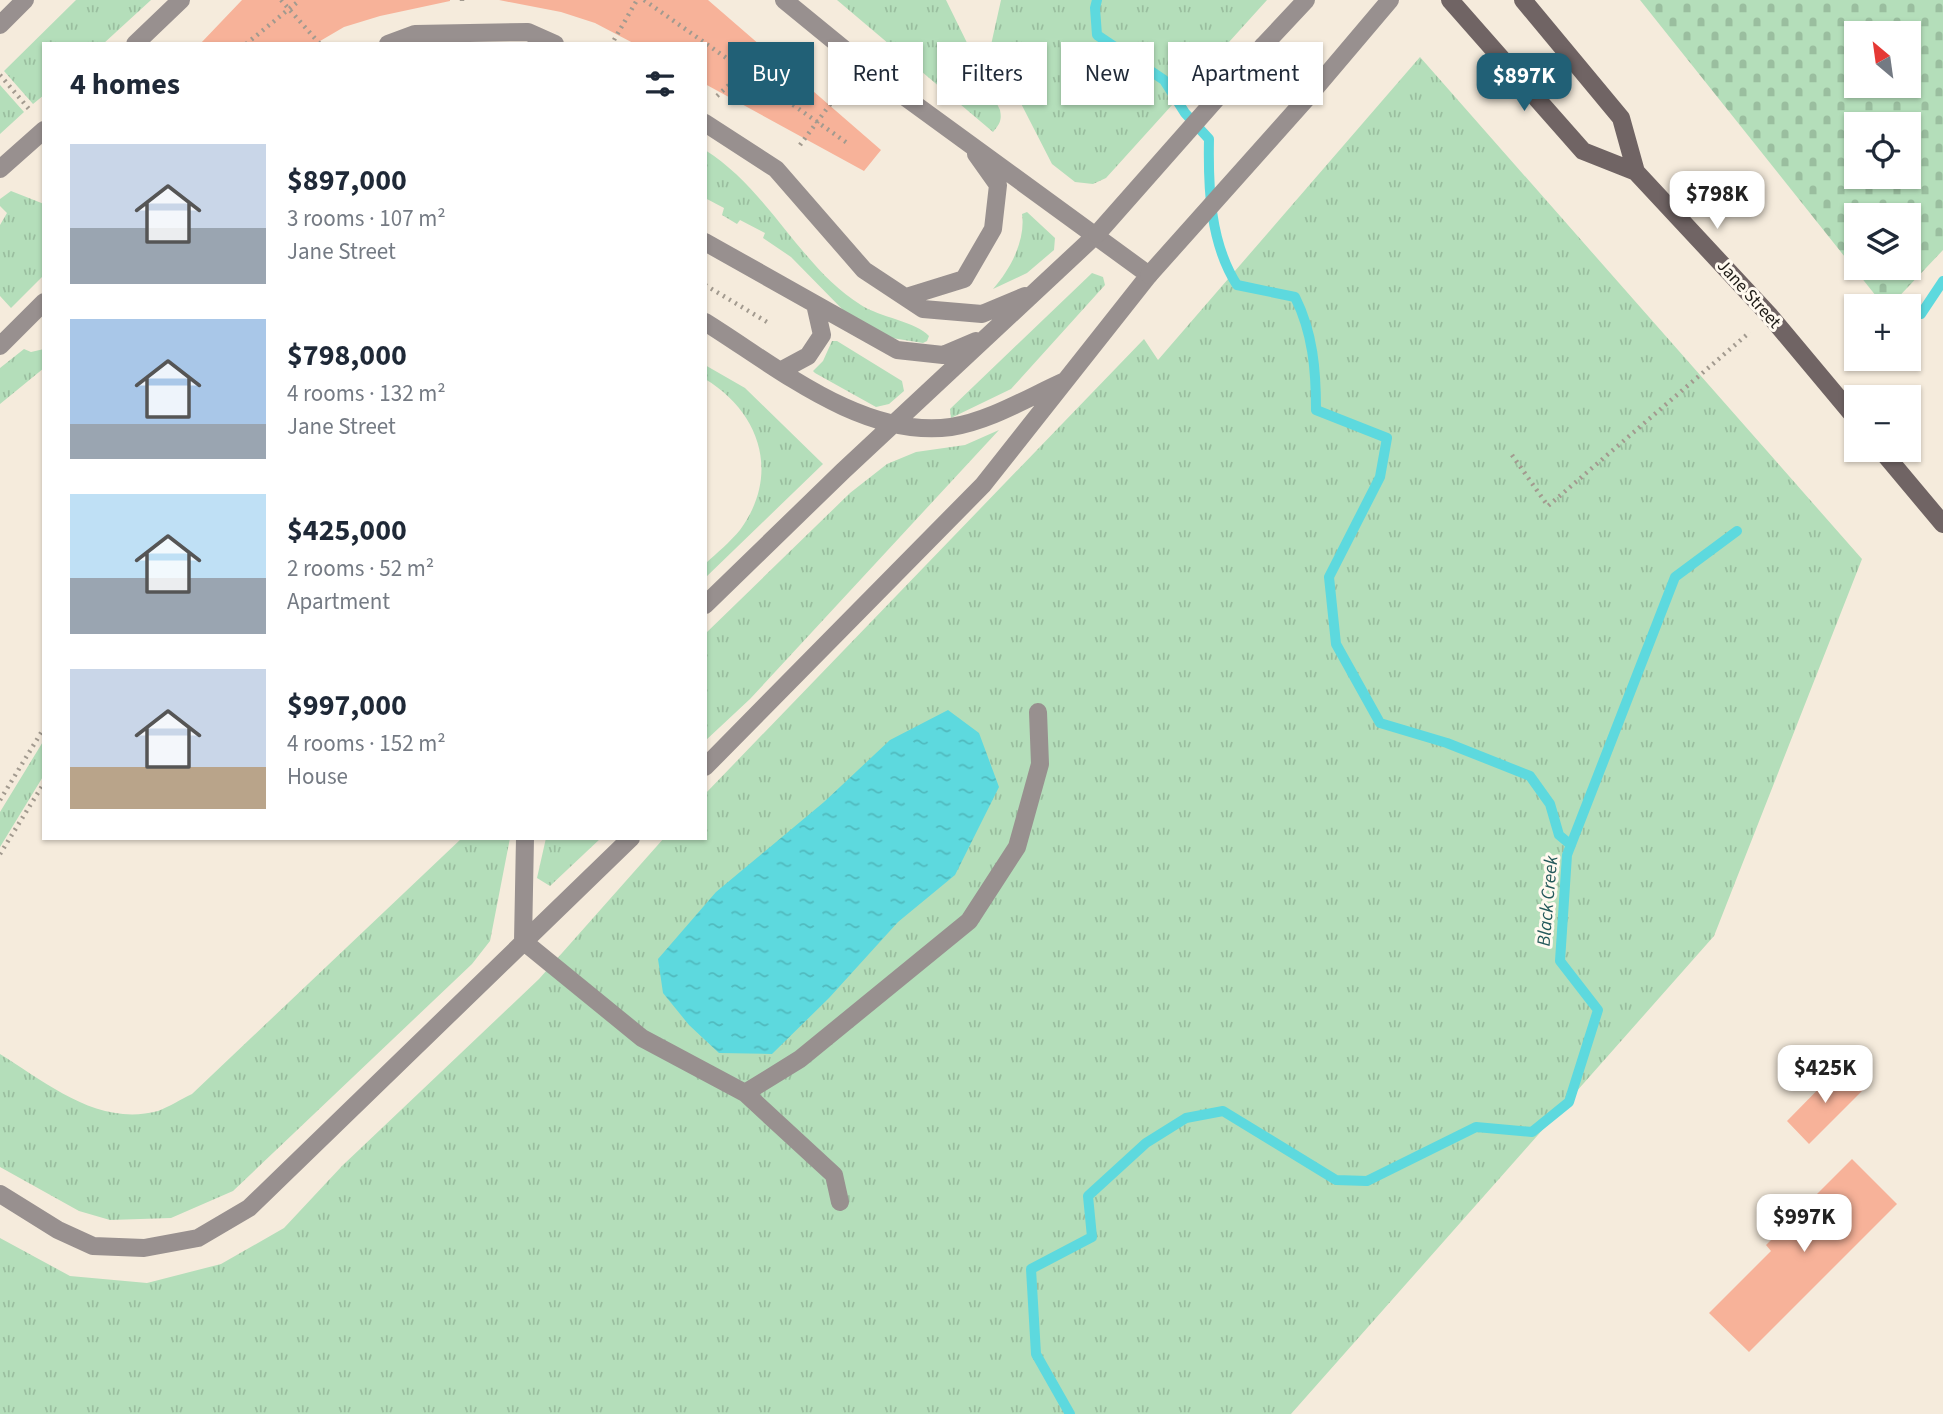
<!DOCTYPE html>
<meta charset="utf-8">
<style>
:root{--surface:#fff;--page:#f6f6f7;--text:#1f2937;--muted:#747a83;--accent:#216076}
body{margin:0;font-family:"Source Sans 3",sans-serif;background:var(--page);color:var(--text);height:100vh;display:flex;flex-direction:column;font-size:26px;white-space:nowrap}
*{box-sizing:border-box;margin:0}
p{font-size:23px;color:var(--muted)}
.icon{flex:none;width:38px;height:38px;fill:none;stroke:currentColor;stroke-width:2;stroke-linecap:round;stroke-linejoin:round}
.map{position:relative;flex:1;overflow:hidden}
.drawer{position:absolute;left:42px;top:42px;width:665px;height:798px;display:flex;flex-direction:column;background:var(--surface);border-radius:0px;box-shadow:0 2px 5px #0004}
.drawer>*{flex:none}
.hud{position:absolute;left:728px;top:42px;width:665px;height:63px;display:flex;gap:14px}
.needle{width:46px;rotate:331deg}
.fabs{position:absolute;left:1844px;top:21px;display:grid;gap:14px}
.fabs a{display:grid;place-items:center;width:77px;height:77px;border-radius:0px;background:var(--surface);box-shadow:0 2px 5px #0004;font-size:35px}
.price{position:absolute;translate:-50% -60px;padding:0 16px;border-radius:14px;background:#fff;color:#222;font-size:23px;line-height:46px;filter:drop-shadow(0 2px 4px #0008)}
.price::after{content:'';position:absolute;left:50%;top:42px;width:21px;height:16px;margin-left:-10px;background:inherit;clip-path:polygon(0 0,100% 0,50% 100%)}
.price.on{background:var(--accent);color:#fff}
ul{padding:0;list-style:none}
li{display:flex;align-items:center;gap:21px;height:175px;padding:0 28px}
li span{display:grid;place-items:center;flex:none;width:196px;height:140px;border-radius:0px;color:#555}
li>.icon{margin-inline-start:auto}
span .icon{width:84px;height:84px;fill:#fffc;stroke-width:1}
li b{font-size:30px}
h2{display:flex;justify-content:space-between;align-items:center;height:84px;padding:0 28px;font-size:30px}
.tag{padding:0 24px;border-radius:0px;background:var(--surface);box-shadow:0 2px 5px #0004;font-size:24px;line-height:63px}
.tag.on{background:var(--accent);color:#fff}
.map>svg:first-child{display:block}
.grass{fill:url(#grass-tufts)}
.cemetery{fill:url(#cemetery-stones);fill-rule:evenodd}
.water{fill:url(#water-ripples)}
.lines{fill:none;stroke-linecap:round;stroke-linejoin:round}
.stream{stroke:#5dd9de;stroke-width:10}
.building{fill:#f7b299}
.path{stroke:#a29a8f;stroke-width:4.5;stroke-dasharray:2 5;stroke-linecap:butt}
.service{stroke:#98908f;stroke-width:18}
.secondary{stroke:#706464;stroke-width:18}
.service-bridge{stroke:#98908f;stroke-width:18}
.labels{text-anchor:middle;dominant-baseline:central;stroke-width:6;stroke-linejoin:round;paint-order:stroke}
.street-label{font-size:18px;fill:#1d1a15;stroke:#fff9ef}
.water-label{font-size:19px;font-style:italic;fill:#24595b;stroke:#fff9ef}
</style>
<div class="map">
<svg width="1943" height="1414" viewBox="0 0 1943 1414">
<defs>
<pattern id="grass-tufts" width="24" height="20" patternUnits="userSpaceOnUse" patternTransform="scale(1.75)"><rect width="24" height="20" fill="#b4deba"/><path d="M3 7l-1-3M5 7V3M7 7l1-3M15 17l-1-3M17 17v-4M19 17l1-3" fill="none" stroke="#9abe9f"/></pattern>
<pattern id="cemetery-stones" width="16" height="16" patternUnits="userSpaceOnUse" patternTransform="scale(1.75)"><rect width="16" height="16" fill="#b4deba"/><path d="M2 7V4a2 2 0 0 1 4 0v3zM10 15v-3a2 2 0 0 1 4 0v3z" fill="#9abe9f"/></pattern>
<pattern id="water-ripples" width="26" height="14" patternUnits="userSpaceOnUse" patternTransform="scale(1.75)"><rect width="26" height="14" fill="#5dd9de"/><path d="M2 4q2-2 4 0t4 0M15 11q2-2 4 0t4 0" fill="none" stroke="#50babe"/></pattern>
</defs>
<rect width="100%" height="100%" fill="#f5ebdc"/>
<path class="grass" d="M76 0H151L103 44H44V95L33 104 4 71Z
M837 0H946L1000 110C1002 120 1000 124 993 132Z
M1001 0H1267L1106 178 1093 184 1075 182 1052 164 991 45Z
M1420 57 1862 559 1714 936 1291 1414H0V1238L70 1276 147 1283 221 1264 284 1228 342 1166 539 979 664 838H705V794L1144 339 1158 360Z
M0 85 24 112 0 134Z
M705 150C769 190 801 268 861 305 879 317 917 322 929 336L927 341 923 343 892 338 844 311 791 257 763 238 765 233 740 220 737 224 722 215 724 208 705 198Z
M11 191 44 204V275L11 308 0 296V225L7 213 0 206V199Z
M1027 212 1055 238 1054 250 1027 273 993 289C1010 270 1026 240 1022 214Z
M1092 273 1103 277 1105 285 1011 389 951 418 950 409Z
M832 341H837L902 381 904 391 889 404 876 407 815 373 813 371 823 361Z
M24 349 31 352 44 349V368L0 404V368Z
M705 365 745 388 823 464 705 578V564C717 553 730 542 740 530 781 474 760 412 705 379Z
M999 430 750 699 705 741V634L850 493 887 464 916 452 965 445Z
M44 740V775L0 847V812Z
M462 838H510L490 941 472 964 233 1191 171 1218 110 1220 79 1211 0 1167V1054C47 1083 98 1127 158 1111 169 1107 181 1099 192 1094Z
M546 838H601L550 886 537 878Z"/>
<path class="cemetery" d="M1640 0H1943V250L1890 306H1884ZM1857 33H1909V86H1857ZM1857 124H1909V177H1857ZM1857 215H1909V268H1857Z"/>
<path class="water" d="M948 710 979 733 999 787 955 875 898 922 829 998 772 1054 719 1053 689 1025 663 993 658 959 716 892 824 802 890 740Z"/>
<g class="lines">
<path class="stream" d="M1097 0 1095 8 1097 35 1164 80 1185 113 1209 139C1208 188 1210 243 1237 285L1295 297C1313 333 1316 370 1316 410L1387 438 1380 477 1329 577 1336 644 1380 723 1447 743 1530 776 1550 804 1559 835 1571 845
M1921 314 1943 281
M1070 1414 1036 1354 1031 1269 1092 1237 1088 1196 1146 1143 1186 1118 1223 1111 1336 1180 1367 1181 1476 1127 1532 1132 1569 1102 1598 1010 1560 961 1567 855 1675 577 1737 531"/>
</g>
<path class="building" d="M242 0H450V1L380 16 344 27 315 44H200Z
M499 0H708L881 150 864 171 705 84V44H635L595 23 561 12Z
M1841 1066 1864 1089 1809 1144 1787 1121Z
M1852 1159 1897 1204 1749 1352 1709 1313 1771 1251 1766 1245Z"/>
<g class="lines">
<path class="path" d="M281 0 320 44
M462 0V1
M644 0 850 145
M614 40 637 0
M246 44 300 0
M0 75 29 109
M717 96 773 44
M800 145 837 95
M705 285 767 322
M1512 455 1548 506 1750 332
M0 800 44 728
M0 854 44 783"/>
<path class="service" d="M0 25 25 0
M135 44 181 0
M388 44 415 34 528 32 555 44
M1263 46 1306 0
M1307 98 1390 0
M705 123 776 169 864 270 923 309 982 314 1025 296
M0 169 44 130
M705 242 897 350 943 355 976 341
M906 297 964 279 993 229 998 185 976 154
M705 322C776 366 862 439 951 427 990 421 1029 397 1065 381
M0 346 44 302
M782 370 808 356 822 335 815 304
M705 605 843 471 1097 234
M705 767 983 485 1149 275 883 81 784 0
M525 838 523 941 642 1038 745 1093 800 1059 969 921 1017 847 1040 764 1038 712
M745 1093 834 1175 840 1202
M0 1194 58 1230 93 1246 144 1248 198 1238 249 1208 631 838"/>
<path class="secondary" d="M1450 0 1583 151 1636 172 1770 316 1857 420
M1523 0 1621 118 1636 172
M1881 450 1943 524"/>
<path class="service-bridge" d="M1097 234 1263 46
M1149 275 1307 98"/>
</g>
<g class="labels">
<g class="street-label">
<text transform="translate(1749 294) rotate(48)">Jane Street</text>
</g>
<g class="water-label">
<text transform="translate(1548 901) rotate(-85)">Black Creek</text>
</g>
</g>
</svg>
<div class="fabs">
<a><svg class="needle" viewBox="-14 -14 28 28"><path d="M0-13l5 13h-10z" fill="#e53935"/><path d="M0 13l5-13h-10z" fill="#747a83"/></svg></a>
<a><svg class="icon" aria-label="locate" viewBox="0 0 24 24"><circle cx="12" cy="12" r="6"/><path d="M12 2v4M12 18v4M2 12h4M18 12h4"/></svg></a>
<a><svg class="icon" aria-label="layers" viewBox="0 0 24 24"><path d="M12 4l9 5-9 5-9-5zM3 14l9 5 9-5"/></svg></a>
<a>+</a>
<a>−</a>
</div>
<b class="price on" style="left:1524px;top:113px">$897K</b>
<b class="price" style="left:1717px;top:231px">$798K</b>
<b class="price" style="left:1825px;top:1105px">$425K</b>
<b class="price" style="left:1804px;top:1254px">$997K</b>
<div class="hud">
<a class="tag on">Buy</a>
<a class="tag">Rent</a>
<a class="tag">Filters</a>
<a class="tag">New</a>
<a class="tag">Apartment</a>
</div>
<section class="drawer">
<h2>4 homes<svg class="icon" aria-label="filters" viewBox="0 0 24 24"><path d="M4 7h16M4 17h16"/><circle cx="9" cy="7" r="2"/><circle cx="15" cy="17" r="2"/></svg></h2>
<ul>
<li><span style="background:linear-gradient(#c9d6e8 60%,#9aa5b1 0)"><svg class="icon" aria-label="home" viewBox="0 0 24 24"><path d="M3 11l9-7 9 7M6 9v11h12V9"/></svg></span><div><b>$897,000</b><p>3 rooms · 107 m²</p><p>Jane Street</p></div></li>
<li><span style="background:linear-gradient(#a9c7e8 75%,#9aa5b1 0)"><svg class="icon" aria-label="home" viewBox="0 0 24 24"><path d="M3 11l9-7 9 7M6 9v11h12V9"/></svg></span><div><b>$798,000</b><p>4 rooms · 132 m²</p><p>Jane Street</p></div></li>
<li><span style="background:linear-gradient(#bfe0f5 60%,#9aa5b1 0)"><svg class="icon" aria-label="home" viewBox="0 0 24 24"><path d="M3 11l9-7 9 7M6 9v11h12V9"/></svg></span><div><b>$425,000</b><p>2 rooms · 52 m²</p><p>Apartment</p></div></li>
<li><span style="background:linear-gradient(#c9d6e8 70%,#b9a48a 0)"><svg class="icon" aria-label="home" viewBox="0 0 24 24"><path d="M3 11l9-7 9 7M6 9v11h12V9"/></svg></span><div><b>$997,000</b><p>4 rooms · 152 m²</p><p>House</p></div></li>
</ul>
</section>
</div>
